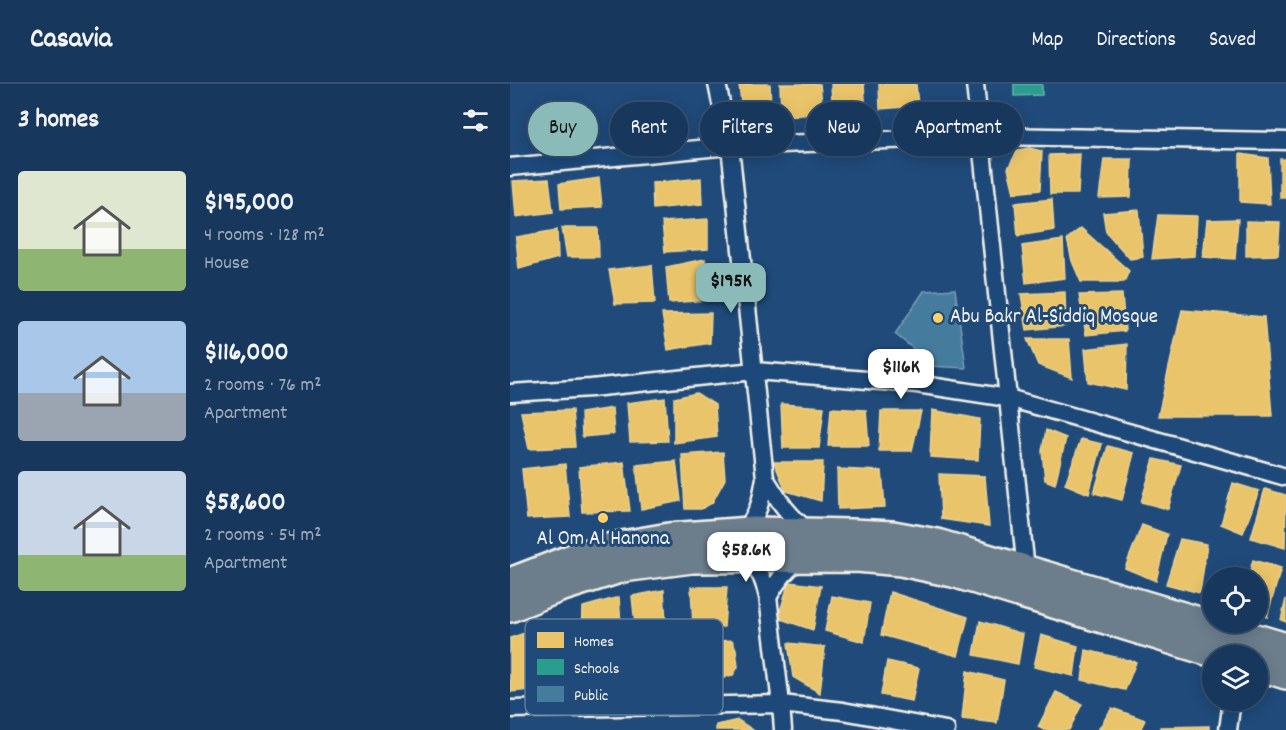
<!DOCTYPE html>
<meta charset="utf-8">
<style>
:root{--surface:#17385c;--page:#203f62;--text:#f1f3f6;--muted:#9eacbb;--line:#365272;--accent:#8bbbb9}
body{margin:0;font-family:Dekko,sans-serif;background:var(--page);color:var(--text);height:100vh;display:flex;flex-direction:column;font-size:22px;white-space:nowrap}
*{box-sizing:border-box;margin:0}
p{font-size:20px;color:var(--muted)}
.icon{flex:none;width:33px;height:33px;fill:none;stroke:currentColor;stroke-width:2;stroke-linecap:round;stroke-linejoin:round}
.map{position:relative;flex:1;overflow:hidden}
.panel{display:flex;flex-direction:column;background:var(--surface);width:510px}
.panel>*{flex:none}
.hud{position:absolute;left:18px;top:18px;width:570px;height:54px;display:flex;gap:12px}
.controls{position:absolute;left:692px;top:483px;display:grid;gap:12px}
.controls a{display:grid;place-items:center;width:66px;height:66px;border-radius:50%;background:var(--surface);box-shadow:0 3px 15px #0003,0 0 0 2px var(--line);font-size:30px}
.price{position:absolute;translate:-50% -51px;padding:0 14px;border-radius:12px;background:#fff;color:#222;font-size:20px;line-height:39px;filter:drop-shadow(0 2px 3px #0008)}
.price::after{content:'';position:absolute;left:50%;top:36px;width:18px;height:14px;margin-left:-9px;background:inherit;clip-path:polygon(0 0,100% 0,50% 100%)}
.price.selected{background:var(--accent);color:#111}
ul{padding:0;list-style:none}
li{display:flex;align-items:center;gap:18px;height:150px;padding:0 18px}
li span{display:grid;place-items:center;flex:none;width:168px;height:120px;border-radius:6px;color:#555}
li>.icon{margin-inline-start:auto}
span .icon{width:72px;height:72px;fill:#fffc;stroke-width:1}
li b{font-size:26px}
h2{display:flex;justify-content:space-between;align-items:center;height:72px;padding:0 18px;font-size:26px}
.pill{padding:0 21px;border-radius:27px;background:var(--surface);box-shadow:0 3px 15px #0003,0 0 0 2px var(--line);font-size:21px;line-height:54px}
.pill.selected{background:var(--accent);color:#111}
header{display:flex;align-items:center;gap:36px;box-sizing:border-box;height:84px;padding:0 30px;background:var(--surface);border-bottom:2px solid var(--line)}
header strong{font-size:28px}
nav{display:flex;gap:33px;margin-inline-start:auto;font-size:21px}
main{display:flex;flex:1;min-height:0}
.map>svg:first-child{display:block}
.homes{fill:#e9c46a;stroke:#ecd290;stroke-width:1.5}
.schools{fill:#2a9d8f;stroke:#67b6aa;stroke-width:1.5}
.public{fill:#457b9d;stroke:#7a9eb4;stroke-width:1.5}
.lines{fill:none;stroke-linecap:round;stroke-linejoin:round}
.street-casing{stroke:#f4f1e8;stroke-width:21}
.primary-casing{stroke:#f4f1e8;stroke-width:32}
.street{stroke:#1f4a7a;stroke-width:16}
.primary{stroke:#6c7d8c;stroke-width:27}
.poi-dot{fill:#ffd166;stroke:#1f4a7a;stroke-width:2}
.labels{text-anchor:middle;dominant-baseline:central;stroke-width:6;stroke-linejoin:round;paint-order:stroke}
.poi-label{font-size:21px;fill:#f4f1e8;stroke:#1f4a7a;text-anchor:start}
.key{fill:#1f4a7a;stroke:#5f7c9b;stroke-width:1.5}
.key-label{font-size:16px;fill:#f4f1e8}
</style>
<header>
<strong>Casavia</strong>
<nav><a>Map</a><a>Directions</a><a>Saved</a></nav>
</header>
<main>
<section class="panel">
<h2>3 homes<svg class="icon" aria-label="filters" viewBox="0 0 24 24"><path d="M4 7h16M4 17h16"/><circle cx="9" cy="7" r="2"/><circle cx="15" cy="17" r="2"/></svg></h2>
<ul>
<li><span style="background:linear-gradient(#dfe7d0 65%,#8fb573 0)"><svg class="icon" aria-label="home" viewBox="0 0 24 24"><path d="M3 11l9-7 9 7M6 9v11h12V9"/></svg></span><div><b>$195,000</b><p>4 rooms · 128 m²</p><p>House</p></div></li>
<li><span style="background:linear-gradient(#a9c7e8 60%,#9aa5b1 0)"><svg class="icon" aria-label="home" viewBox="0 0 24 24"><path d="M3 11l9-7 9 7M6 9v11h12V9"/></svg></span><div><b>$116,000</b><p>2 rooms · 76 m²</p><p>Apartment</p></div></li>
<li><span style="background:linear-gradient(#c9d6e8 70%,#8fb573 0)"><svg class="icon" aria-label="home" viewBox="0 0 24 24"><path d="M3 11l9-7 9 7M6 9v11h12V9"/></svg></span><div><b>$58,600</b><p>2 rooms · 54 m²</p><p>Apartment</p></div></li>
</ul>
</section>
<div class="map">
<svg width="776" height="646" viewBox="0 0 776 646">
<rect width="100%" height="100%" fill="#1f4a7a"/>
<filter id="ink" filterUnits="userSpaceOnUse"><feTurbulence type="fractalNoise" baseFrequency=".0167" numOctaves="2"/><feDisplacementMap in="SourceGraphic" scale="12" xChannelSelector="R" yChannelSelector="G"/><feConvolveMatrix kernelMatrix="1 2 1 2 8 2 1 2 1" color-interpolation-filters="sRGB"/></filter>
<g filter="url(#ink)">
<path class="homes" d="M229 0H260L261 24 232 28Z
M270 0H310L313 29 271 33Z
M321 0H354L356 30 323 33Z
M369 0H406L408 22 370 25Z
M519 64 532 67 530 106 504 109 498 84 508 66Z
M570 70 568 110H540L539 71Z
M730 70 758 74 760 120 730 118Z
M594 75H622L621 113 589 114Z
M770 75H776V114H770Z
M89 94 92 123 51 125 49 100Z
M191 94 192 120 143 125 142 99Z
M39 95 43 128 6 133 3 97Z
M542 115 544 146 508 152 505 119Z
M629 126 633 173 620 175 596 148 593 129Z
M648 131 687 132 685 172 642 175Z
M198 135V165L155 168 152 138Z
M728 135 725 175 693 173 697 136Z
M736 137 770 138 768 171 736 172Z
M52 144H88L89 173H57Z
M571 144 619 187 614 198H571L562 177 557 155Z
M47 146 48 174 9 185 6 153Z
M553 156 555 194 516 199 512 162Z
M195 175 198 216 159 219 156 183Z
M142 181 145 219 105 220 99 186Z
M555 208 556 242 517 246 511 210Z
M612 210 615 247 576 251 569 211Z
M672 226 754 233 762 332H648Z
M201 229 200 259 158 266 152 230Z
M517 255H559L562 294 528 281Z
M617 260 616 306 578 298 575 265Z
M186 309 205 321 207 353 164 359V314Z
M155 314 158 357 120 358 117 319Z
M271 320 314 323 309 364H273Z
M102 324 104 350 72 353 71 329Z
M321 324 356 326 359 362H318Z
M62 326 65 363 19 365 11 328Z
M422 326 470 335 468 376 420 373Z
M371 327H411L402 367H369Z
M536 346 556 354 545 400 535 396 532 367Z
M571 355 592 360 579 410 555 400Z
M598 362 624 369 612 416 584 409Z
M213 368 215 395 202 419 191 425H175L172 371Z
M644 375 671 381 658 425 631 418Z
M166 377 171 417 131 425 126 381Z
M114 378 120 427 72 428 69 383Z
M264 378H313L311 417 276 407Z
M55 380 60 433 17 435 12 385Z
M327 385 372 387 375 423 328 425Z
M429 390 475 392 479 442 431 435Z
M723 399 749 407 733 449 711 440Z
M755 405 776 411 775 464 741 454Z
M632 441 657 450 646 497 615 484Z
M670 455 697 460 690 509 656 500Z
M743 476 771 484 757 533 747 530V494H738Z
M279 498 311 502 303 546 268 534Z
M181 503H217L214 543 183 542Z
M154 506 156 540H125L122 512Z
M380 508 458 533 448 572 371 551Z
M322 512 360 519 354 558 315 547Z
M109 513 112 556 72 554 73 523Z
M776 515V538L771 536Z
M470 537 513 550 508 580 464 571Z
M23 546 20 606 0 608V554Z
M531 551 568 562 564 592 524 583Z
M222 556 226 565 228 583 223 591 212 594 188 597 185 559Z
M278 559 315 563 310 609 283 593Z
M576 566 626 578 615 606 572 596Z
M377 577 409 584 402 617 371 611Z
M457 587 494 596 487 639 452 635Z
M546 608 572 620 559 646H534L528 643Z
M602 624 635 636 630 646H588Z
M228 636 243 646H206V641Z
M699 642V646H650V643Z"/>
<path class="schools" d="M504 0H532V11L504 12Z"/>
<path class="public" d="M445 205 456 284 418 282 414 273 385 250 414 207Z"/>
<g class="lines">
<g class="street-casing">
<path id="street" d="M207 0 220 62 255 394C251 418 249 429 234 448
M465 0 516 486 515 491
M0 83 220 62 485 52 776 57
M0 309 81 304 244 287 407 300 498 314 776 393
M255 394C269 417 278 432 300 448
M236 474C251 489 253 493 258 513L271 620 273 646
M258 513C267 497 276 485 291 474
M0 625 271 620 333 627 436 646
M718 646 722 616"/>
</g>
<g class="primary-casing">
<path id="primary" d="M0 498 70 471 106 462 159 453 240 447 342 449 383 451 427 459 776 563
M0 524 47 505 113 484 182 475 347 474 391 478 443 489 713 572
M747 582 776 591"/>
</g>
<use href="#street" class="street"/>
<use href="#primary" class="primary"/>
</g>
</g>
<g class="poi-dot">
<circle cx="428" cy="234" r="6"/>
<circle cx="93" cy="434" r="6"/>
</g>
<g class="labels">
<g class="poi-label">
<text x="440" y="234">Abu Bakr Al-Siddiq Mosque</text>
<text x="93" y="456" text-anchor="middle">Al Om Al Hanona</text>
</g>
</g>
<rect x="15" y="535" width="198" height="96" rx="9" class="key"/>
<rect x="27" y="548" width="27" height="16" fill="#e9c46a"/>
<rect x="27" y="575" width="27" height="16" fill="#2a9d8f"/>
<rect x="27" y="602" width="27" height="16" fill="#457b9d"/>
<g class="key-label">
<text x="64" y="562">Homes</text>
<text x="64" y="589">Schools</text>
<text x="64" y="616">Public</text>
</g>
</svg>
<div class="controls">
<a><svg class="icon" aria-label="locate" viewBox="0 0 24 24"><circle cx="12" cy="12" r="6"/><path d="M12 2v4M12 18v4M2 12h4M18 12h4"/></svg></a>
<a><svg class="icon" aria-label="layers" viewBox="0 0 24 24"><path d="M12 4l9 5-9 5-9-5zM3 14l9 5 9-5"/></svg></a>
</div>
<b class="price selected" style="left:221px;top:230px">$195K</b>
<b class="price" style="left:391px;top:316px">$116K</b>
<b class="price" style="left:236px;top:499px">$58.6K</b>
<div class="hud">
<a class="pill selected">Buy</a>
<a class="pill">Rent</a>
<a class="pill">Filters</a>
<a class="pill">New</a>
<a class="pill">Apartment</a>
</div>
</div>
</main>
